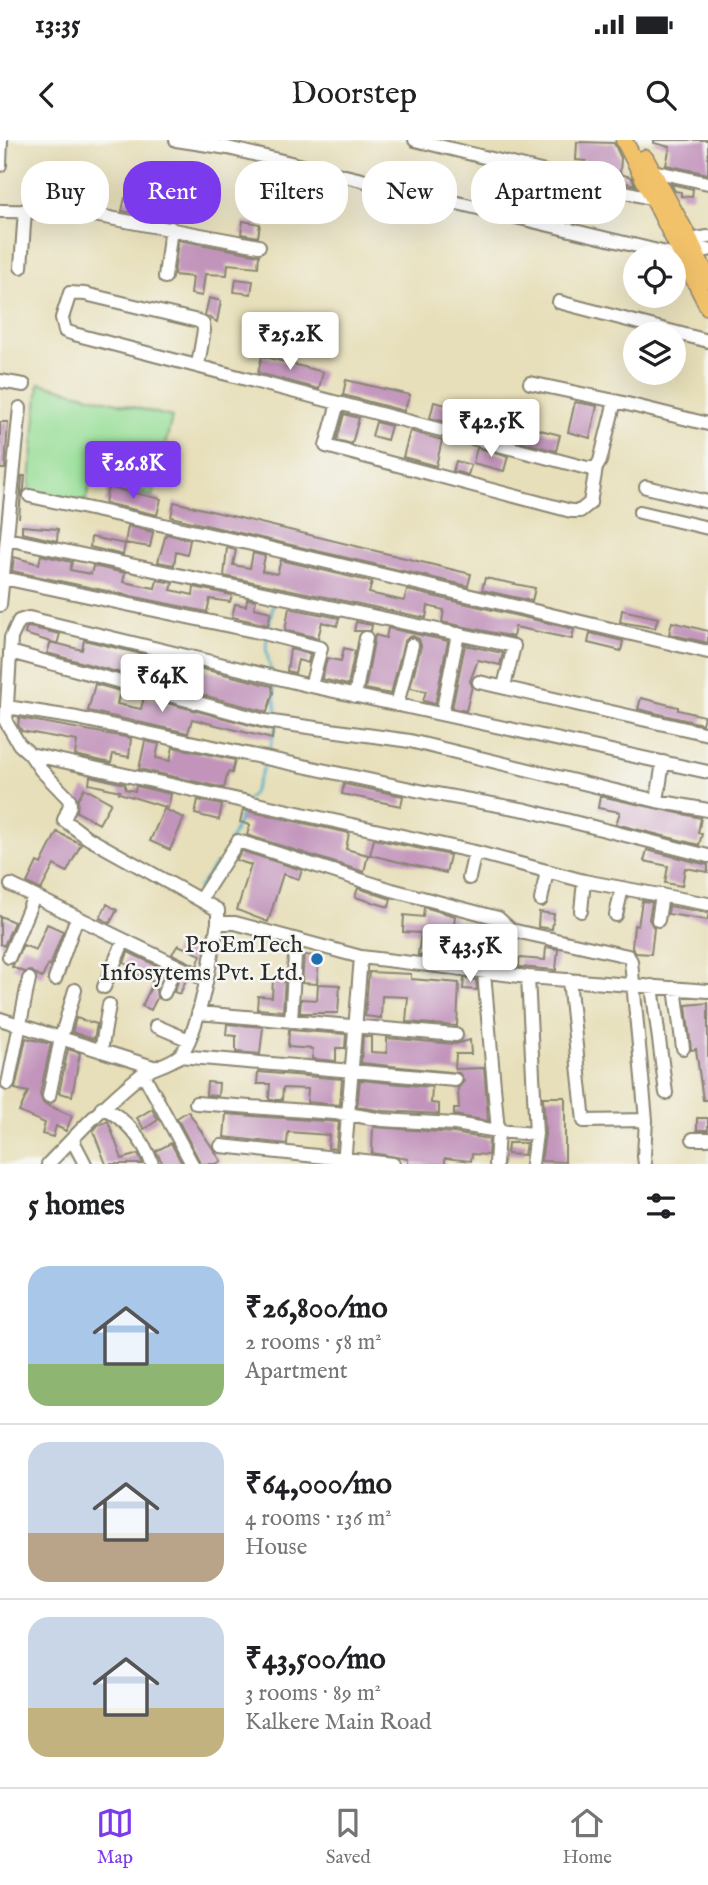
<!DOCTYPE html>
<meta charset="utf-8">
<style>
:root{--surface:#fff;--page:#f2f2f2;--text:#202124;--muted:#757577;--line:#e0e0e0;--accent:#7c3aed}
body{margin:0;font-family:"IM FELL English",serif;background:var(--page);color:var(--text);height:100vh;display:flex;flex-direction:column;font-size:26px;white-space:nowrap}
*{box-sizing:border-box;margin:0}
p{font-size:23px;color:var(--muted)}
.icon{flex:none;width:38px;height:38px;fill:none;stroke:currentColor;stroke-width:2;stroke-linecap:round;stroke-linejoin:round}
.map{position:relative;height:1024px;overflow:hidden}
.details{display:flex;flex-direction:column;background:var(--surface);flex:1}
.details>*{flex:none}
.hud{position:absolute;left:21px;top:21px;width:667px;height:63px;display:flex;gap:14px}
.fabs{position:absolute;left:623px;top:105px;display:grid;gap:14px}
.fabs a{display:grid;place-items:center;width:63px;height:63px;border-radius:50%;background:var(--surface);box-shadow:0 7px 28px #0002;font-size:35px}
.price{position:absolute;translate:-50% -60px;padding:0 16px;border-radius:7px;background:#fff;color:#222;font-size:23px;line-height:46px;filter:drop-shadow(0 2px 4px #0008)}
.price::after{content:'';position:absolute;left:50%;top:42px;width:21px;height:16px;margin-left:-10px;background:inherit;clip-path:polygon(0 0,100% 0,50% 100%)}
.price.selected{background:var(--accent);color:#fff}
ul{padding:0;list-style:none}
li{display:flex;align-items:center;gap:21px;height:175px;padding:0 28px}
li+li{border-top:2px solid var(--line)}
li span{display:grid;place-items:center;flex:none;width:196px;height:140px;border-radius:21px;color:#555}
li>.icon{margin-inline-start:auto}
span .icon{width:84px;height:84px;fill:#fffc;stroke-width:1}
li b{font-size:30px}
h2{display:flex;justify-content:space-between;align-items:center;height:84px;padding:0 28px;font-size:30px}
.pill{padding:0 24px;border-radius:28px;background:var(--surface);box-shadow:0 7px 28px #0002;font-size:24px;line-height:63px}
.pill.selected{background:var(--accent);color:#fff}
.status{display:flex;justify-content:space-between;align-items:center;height:49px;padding:0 35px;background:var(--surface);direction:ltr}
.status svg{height:19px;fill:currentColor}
header{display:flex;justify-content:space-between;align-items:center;height:91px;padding:0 28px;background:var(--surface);font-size:32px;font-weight:600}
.tab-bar{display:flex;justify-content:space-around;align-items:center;height:98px;border-top:2px solid var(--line);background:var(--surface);font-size:19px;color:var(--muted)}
.tab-bar a{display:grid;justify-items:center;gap:4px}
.tab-bar .selected{color:var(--accent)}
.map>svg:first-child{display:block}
.green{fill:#98de97;stroke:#628461;stroke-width:2}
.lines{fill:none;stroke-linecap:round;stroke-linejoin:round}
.stream{stroke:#4bb0ca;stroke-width:2.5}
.building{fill:#c294bc}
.minor-casing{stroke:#898572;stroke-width:16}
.major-casing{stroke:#898572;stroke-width:19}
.minor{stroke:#fff;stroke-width:12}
.major{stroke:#f2c26a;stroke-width:16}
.poi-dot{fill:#1f6fb2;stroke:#f6f6f2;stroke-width:2.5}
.labels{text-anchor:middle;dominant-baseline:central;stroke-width:5;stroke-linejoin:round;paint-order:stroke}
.poi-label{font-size:24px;fill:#2b2b2b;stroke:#f6f6f2;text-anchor:end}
</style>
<div class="status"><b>13:35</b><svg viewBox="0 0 49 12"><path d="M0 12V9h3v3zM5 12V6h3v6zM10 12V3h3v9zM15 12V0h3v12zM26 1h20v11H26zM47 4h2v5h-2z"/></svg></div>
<header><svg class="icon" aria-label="back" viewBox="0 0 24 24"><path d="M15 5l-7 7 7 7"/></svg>Doorstep<svg class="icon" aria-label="search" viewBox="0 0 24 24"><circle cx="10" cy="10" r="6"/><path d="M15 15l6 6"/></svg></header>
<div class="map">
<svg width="708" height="1024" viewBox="0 0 708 1024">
<rect width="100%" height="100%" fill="#f6f6f2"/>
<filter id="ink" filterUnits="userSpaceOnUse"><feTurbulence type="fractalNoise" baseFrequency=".0143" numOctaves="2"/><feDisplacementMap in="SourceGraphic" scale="14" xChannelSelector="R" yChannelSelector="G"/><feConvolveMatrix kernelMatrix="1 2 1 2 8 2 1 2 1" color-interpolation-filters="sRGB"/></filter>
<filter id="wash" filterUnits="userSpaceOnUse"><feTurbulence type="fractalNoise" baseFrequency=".00686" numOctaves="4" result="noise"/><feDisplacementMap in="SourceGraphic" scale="28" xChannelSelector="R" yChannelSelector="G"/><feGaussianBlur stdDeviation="1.57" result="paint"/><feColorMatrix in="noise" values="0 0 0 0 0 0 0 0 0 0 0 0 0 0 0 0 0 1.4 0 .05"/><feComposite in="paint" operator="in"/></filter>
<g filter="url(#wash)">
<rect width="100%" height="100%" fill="#e7dfb9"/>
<path class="green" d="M39 243 172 277 153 357 92 340 85 362 29 352Z"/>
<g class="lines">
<path class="stream" d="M279 429 282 415
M268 491 274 459
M267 497 266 509 271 532
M273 542 277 577
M268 614 276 587
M248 659 253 653 265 624
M229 703 239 681 242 667
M198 749 216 723"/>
</g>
<g id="blocks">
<path class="building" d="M654 0H708V34L666 25 670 7 654 3Z
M577 2 614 3 621 18 620 34 631 37 635 45 583 32 586 21 576 20Z
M671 44 693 49 692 57 681 56V52L675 51Z
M89 52H102V64H89Z
M125 58 174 66 172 79 122 71Z
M243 81 260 84 258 97 241 94Z
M178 100 259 115 258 127 228 124 227 135 205 134 202 156 191 154 193 137 174 135Z
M236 139 253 141 251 154 234 152Z
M209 158 221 161 217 182 205 175Z
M262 216 323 232 319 249 258 233Z
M346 240 410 255 404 271 343 255Z
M434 262 458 268 454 284 430 278Z
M575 262 597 266 590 298 568 292Z
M472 271 484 274 480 291 468 288Z
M344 274 359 278 352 304 337 300Z
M0 282H8L5 329H0Z
M376 282 391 286 387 300 372 296Z
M509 282 560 295 556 311 505 298Z
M410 291 442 300 436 326 403 317Z
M477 308 508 316 504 331 473 323Z
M456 321 471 325 468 335 453 331Z
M22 336H25L24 349 21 355 19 378Z
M108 347 161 359 157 375 105 363Z
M174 362 471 434 468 446 171 377Z
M22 386 58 389 57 401 22 393Z
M128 386 153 392 150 407 125 403Z
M166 394 190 400 187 415 176 412 174 425 158 422Z
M91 397 125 404 123 415 90 407Z
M227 408 236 410 233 425 250 428 253 413 265 416 262 431 277 434 281 420 372 442 369 453 404 461 407 450 574 489 572 499 515 487 513 497 442 482 444 470 428 466 426 478 224 436Z
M41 415 72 422 70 430 91 434 93 426 125 433 123 442 155 448 157 440 173 443 171 450 193 455 194 447 232 455 230 462 210 459 207 472 12 431 14 417 39 424Z
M485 438 535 448 532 461 482 450Z
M247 459 256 460 254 468 271 472 268 485 232 477 235 464 246 466Z
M289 468 339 478 337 486 322 482 318 498 285 490Z
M622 470 658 478 655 488 620 482Z
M356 482 372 485 371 491H354Z
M672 482 708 491V503L669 494Z
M29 487 60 494 57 504 25 494 26 488Z
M388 488 448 501 435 564 423 561 426 551 410 548 421 506 419 499 413 496 409 497 404 502 391 554 365 549 375 495 386 498Z
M590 493 623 501 621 511 588 503Z
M84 500 272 546 273 553 267 572 184 550 187 538 149 528 146 540 47 513 51 502 82 510Z
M465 505 503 513 500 525 478 520 470 541 472 546 466 571 452 568Z
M344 508 355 511 348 545 322 539 327 518 341 521Z
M290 509 310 514 308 523 298 520 295 533 287 531Z
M95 544 120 551 117 564 141 569 144 557 273 591 272 599 192 579 188 593 88 571Z
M641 558 678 567V570L704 576 702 584 638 569Z
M19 578 131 598 129 617 113 614 111 623 75 615 77 601 22 591 18 585Z
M145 601 159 604 156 618 170 621 173 607 235 620 232 633 228 632 224 648 139 629Z
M90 636 125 644V649L135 651 136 646 171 654 168 668 119 653 120 651 89 644Z
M344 644 403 656 401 666 342 654Z
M84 648 111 663 99 684 77 672 78 659Z
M600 656 701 678 698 693 702 694 699 705 616 684 620 672 598 668Z
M198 660 222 665 219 680 195 674Z
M164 669 184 678 170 710 150 701Z
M243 670 349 693 346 709 368 715 364 732 247 695 250 685 240 682Z
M57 692 81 704 67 732 54 725 41 750 27 743 37 722 41 724Z
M374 699 450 715 446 733 370 715Z
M647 710 708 725V732L685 728 682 746 665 743 668 726 644 721Z
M242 711 302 730 299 739 283 734 268 782 237 770 251 725 236 720Z
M358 748 391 759 389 767 355 757Z
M642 761 652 762 649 779 654 788 651 814 636 813 632 808 634 785 638 786Z
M107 764 117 770 110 783 100 778Z
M669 766 708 773V780L668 774Z
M424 767 455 776 450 819 418 815 421 793 403 792 404 775 423 777Z
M539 772 554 774 552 789 538 787Z
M0 776 14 782 4 806 0 804Z
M47 784 63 791 50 826 48 825 42 838 31 831 24 832 12 827 23 805 36 810Z
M178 805 201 815 197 826 172 814Z
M546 807 558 809 556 830 519 827V818L545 820Z
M128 812 160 827 153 842 135 833 137 830 124 823Z
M304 815 319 816 317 844 302 843Z
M369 832 411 834V839L459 843 457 886 406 882 408 857 382 856 381 878 365 876Z
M180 837 186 840 180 854 174 852Z
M273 838H285L283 871 257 869 258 856 272 857Z
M464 838 476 840 477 850 463 849Z
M318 844 340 845 338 873H300L301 859 317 860Z
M151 847 156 849 157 858 151 870 142 866Z
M708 863V960H703L696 909 691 910 686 865Z
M76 878 97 884 94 899 72 892Z
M227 884 263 887 260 914 236 912V896L226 895Z
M289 890 346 894 345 908H336V921L312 919 313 909 288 907Z
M363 896 371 897V912L387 913V898L455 904 470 900 471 914H456L455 929 484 928 488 981 454 975V969H459L458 948 464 941 459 933 361 923Z
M26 898 51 904 40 954 43 963 72 976 66 991 56 986 53 997 42 994 45 983 19 972 28 952 15 949Z
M68 909 80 913 72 956 59 953Z
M258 932 342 939 340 965 307 962 308 949 283 948 282 960H269L270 944H257Z
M360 940 432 947 431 963 439 964V974L383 971 357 967Z
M207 942 219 943 218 956 206 955Z
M543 957H565V1022L541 1021 545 994Z
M152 969 158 980 144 989 137 978Z
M188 971 221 1021 216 1024H201L177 978Z
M226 974 339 982 336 1009 328 1008 329 995 315 994 288 992 287 1004 224 997Z
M697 978H708V990H697Z
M108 981 122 1019 138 1014 143 1024H106L93 991 98 985Z
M373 987 454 993 489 999 488 1015 472 1014 471 1021 445 1018V1024H408V1019L372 1013Z
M171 1003 182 1024H163L158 1015 156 1011Z
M508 1003H526L524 1015 507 1014Z"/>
</g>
</g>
<g filter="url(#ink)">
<use href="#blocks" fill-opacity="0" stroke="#898572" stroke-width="2"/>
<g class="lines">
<g class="minor-casing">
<path id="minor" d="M176 0 228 8 683 117 695 110H708
M415 0 654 59
M0 25 1 0
M653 31 708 43
M0 71 78 72 259 106
M690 100 708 97
M21 127 25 70
M165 137 171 88
M559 162 708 201
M198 225 204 190 203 184 198 181 85 154 70 153 62 178 65 191 74 194 587 328H596L600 321 615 261 708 284
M0 241 24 245
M530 243 615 261
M338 263 326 306 571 371H580L590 363 596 328
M646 347 708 362
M30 356 247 403 708 512
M640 372 708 388
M7 399 514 506 504 546
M3 438 263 493 321 508 311 546
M0 465 20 268
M10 512 265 581 410 601 657 661 708 670
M479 542 708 594
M355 556 366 498
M397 565 412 505
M7 567 77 578 425 652 526 670 708 716
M442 574 458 494
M30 614 41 630 69 659 70 665 64 680 88 698 218 770V783
M708 632 311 546 29 478 19 481 11 498 6 582 19 604 30 614 475 712 584 741 708 764
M657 661 663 622
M469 738 475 712
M11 745 206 840
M200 760 238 701 392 750 498 778 511 790 628 816 631 821 646 980 644 1016 645 1024
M541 760 547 731
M581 771 584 741
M616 775 622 748
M658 780 662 755
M9 817 34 756
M484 833 498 991 496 1024
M55 839 77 777
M569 840 584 981 646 980
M652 846 666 953
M104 847 124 800
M675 848 683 908
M164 853 176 825
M198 873 456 895
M0 879 153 927
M291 881 296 800
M156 886 189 900
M101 911 109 865
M179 916 455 940
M143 933 192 1024
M8 944 29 839
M49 956 61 898 75 850
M196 963 348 974 382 980 455 984 498 991 536 994 528 837
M102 967C125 978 144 1000 152 1024
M72 999 85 1024
M693 999H708
M221 1006 393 1024
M48 1024C78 993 107 962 141 935 152 927 168 925 179 916 198 900 212 811 218 783H235L361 817 528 837 708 851
M344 1024 361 817
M532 1024 536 994"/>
</g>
<g class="major-casing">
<path id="major" d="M624 0 708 167
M645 18 690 100 708 139"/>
</g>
<use href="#minor" class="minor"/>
<use href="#major" class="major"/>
</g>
</g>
<circle class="poi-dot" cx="317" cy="819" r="7"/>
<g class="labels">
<g class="poi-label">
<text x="303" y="805">ProEmTech<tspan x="303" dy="28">Infosytems Pvt. Ltd.</tspan></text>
</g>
</g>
</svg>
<div class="fabs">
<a><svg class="icon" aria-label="locate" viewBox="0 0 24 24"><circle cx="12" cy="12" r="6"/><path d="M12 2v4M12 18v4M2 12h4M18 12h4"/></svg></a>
<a><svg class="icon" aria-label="layers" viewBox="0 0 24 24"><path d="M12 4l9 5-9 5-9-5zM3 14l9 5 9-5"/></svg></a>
</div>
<b class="price" style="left:290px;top:232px">₹25.2K</b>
<b class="price" style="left:491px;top:319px">₹42.5K</b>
<b class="price selected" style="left:133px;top:361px">₹26.8K</b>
<b class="price" style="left:162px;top:574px">₹64K</b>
<b class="price" style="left:470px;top:844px">₹43.5K</b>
<div class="hud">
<a class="pill">Buy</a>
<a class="pill selected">Rent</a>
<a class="pill">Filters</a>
<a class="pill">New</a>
<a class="pill">Apartment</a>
</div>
</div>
<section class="details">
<h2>5 homes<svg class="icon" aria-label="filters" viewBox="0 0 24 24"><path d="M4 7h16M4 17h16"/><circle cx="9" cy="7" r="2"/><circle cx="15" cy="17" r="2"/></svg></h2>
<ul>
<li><span style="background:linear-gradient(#a9c7e8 70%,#8fb573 0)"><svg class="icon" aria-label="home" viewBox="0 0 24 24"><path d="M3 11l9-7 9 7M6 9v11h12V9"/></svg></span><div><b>₹26,800/mo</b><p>2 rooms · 58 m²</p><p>Apartment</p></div></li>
<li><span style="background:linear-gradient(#c9d6e8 65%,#b9a48a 0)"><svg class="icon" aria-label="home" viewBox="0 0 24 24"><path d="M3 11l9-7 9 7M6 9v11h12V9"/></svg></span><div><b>₹64,000/mo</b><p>4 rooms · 136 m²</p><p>House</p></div></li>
<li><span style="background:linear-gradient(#c9d6e8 65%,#c2b280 0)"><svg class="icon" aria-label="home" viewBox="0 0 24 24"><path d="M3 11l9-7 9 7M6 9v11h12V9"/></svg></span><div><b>₹43,500/mo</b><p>3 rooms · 89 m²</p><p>Kalkere Main Road</p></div></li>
</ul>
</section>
<nav class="tab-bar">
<a class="selected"><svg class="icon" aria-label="map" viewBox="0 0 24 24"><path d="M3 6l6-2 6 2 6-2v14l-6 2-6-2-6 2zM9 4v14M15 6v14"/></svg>Map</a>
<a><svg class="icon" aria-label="saved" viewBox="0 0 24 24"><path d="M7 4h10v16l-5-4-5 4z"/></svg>Saved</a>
<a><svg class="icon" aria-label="home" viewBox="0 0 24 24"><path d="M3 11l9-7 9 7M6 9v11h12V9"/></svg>Home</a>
</nav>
